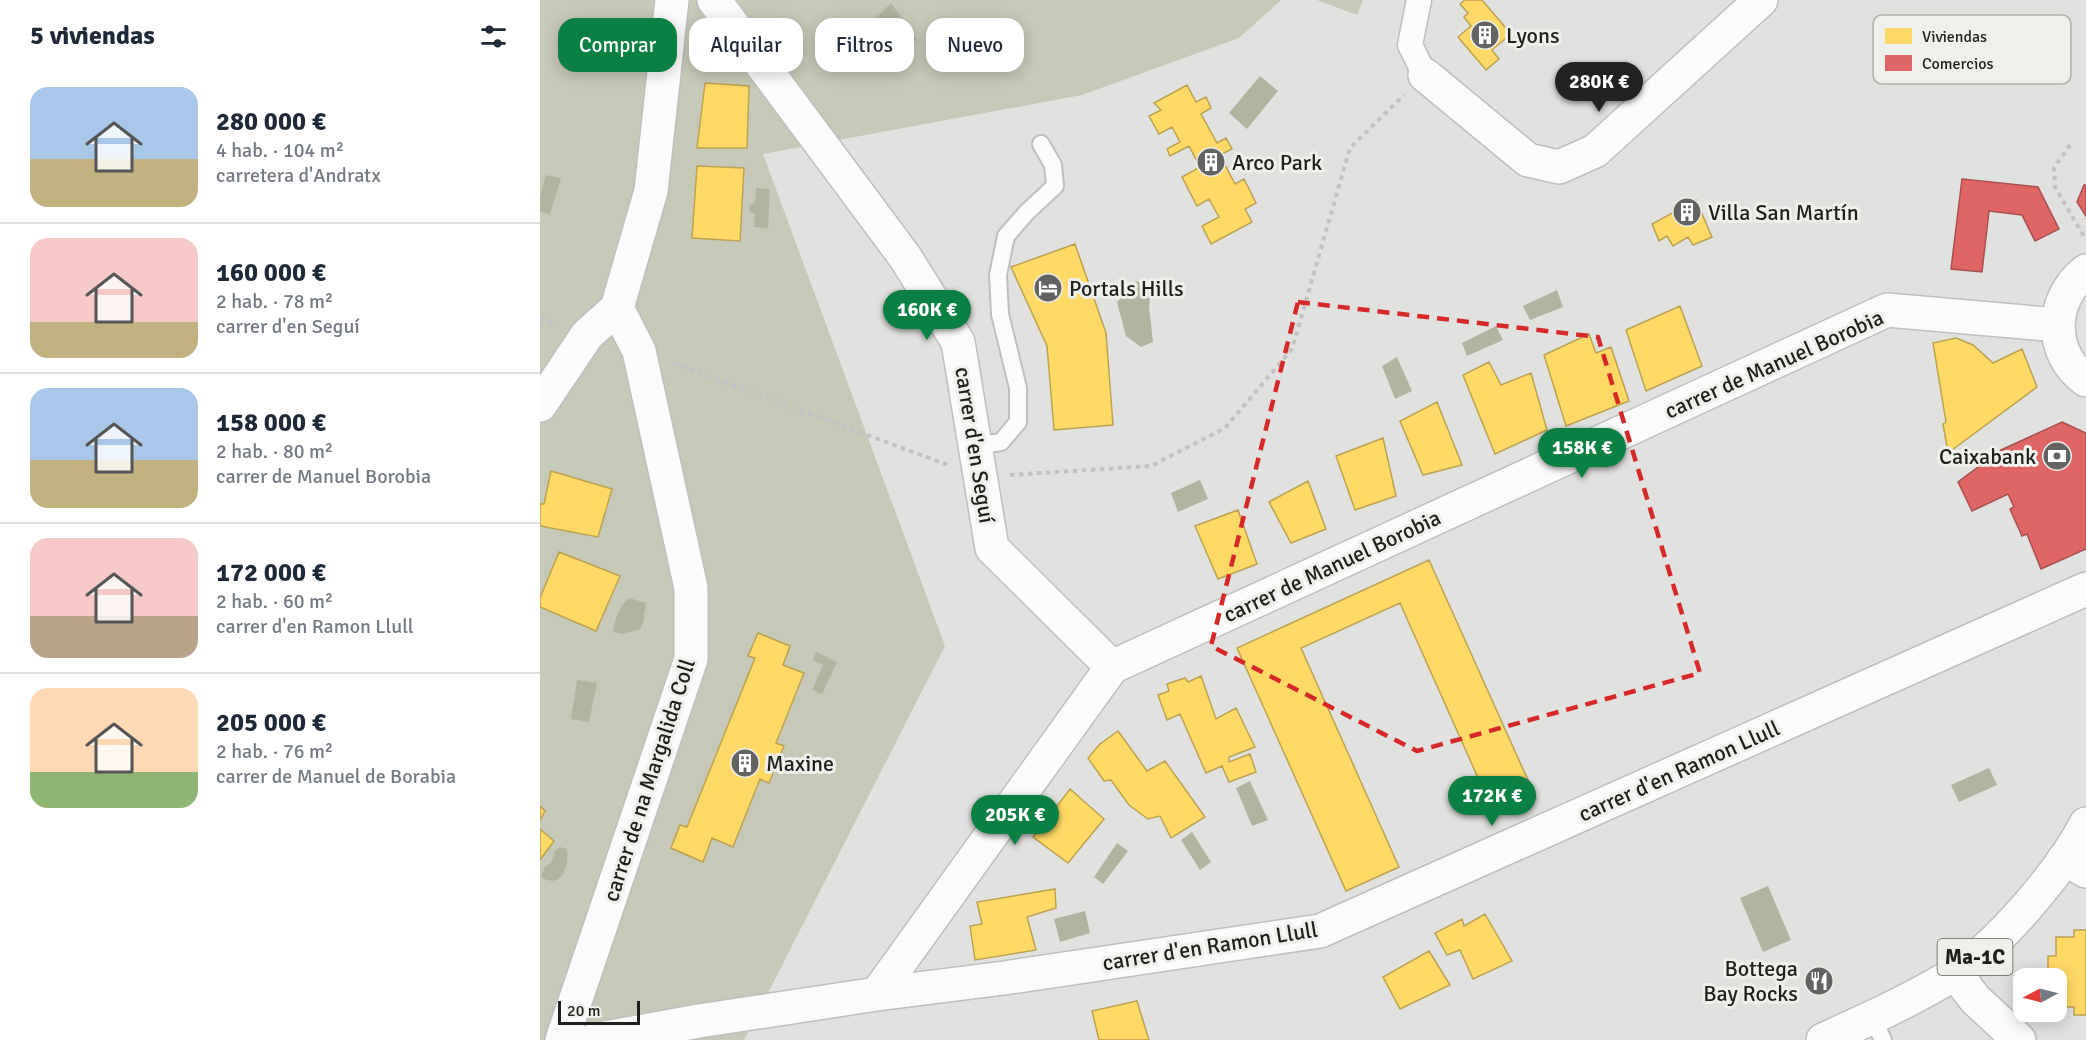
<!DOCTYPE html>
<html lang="es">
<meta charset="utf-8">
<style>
:root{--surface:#fff;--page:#f2f2f3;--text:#1f2937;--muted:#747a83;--line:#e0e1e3;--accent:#0b8043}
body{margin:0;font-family:Signika,sans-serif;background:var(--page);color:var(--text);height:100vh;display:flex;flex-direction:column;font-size:22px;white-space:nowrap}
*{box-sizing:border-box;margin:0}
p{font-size:20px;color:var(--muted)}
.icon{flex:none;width:33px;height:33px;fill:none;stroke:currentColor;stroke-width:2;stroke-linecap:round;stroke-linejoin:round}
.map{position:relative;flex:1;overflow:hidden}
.sheet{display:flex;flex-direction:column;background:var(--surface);width:540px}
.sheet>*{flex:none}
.top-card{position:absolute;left:18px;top:18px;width:570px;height:54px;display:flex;gap:12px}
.needle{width:39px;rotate:263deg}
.tools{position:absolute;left:1473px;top:968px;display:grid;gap:12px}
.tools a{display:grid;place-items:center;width:54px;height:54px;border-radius:12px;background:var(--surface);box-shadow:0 3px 15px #0003;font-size:30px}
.scale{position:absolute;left:18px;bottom:15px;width:82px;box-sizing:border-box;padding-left:6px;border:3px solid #1f1f1d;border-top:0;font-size:16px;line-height:21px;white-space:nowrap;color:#1f1f1d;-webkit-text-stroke:4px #eff0eb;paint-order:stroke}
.price{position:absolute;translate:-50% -51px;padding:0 14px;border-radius:21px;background:var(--accent);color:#fff;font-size:20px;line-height:39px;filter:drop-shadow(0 2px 3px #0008)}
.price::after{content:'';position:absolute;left:50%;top:36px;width:18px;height:14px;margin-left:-9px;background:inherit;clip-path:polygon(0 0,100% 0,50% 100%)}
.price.selected{background:#222;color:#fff}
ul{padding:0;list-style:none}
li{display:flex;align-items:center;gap:18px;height:150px;padding:0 30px}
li+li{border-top:2px solid var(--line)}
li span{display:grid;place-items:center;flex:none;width:168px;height:120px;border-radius:18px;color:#555}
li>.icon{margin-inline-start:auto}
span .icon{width:72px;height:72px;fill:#fffc;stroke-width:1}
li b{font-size:26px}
h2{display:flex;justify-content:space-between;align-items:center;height:72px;padding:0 30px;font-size:26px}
.tag{padding:0 21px;border-radius:18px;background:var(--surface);box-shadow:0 3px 15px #0003;font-size:21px;line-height:54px}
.tag.selected{background:var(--accent);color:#fff}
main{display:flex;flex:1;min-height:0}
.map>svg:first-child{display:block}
.forest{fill:#c6c9b7}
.water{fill:#b1b49f}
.homes{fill:#ffd966;stroke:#bca150;stroke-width:1.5}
.shops{fill:#e06666;stroke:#a65150;stroke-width:1.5}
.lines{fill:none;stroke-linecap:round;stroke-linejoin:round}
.service-casing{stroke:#bfc0be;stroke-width:20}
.pedestrian-casing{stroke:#bfc0be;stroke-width:27}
.minor-casing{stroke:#bfc0be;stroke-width:36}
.primary-casing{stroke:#bfc0be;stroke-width:36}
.path{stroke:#c2c2c2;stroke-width:4;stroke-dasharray:4.5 4.5;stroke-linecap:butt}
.service{stroke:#fafbfa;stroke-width:16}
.pedestrian{stroke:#fafbfa;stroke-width:24}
.minor{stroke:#fafbfa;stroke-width:33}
.primary{stroke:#fafbfa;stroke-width:33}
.marked{fill:none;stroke:#d62828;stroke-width:4.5;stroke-dasharray:12 8;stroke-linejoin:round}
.labels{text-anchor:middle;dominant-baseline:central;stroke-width:6;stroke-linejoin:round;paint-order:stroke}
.shield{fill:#eff0eb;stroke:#5d5e5b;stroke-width:1.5}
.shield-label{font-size:21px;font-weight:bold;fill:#1f1f1d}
.poi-label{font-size:22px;fill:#1f1f1d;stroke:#eff0eb;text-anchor:start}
.street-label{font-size:22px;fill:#1f1f1d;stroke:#eff0eb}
.key{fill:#eff0eb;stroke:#b1b1ad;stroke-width:1.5}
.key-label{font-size:16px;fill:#1f1f1d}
</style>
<main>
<section class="sheet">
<h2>5 viviendas<svg class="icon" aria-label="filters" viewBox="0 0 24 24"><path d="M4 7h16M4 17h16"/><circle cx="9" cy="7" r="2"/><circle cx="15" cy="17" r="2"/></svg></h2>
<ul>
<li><span style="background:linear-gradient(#a9c7e8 60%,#c2b280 0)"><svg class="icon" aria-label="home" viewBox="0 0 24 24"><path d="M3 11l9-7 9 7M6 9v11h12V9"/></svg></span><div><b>280 000 €</b><p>4 hab. · 104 m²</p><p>carretera d'Andratx</p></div></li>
<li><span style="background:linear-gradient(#f6c9c9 70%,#c2b280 0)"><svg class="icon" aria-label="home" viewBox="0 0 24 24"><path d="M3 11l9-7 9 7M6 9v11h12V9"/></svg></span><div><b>160 000 €</b><p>2 hab. · 78 m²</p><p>carrer d'en Seguí</p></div></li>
<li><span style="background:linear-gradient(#a9c7e8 60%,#c2b280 0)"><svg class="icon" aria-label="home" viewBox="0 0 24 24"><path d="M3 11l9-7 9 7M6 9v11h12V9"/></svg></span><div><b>158 000 €</b><p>2 hab. · 80 m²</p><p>carrer de Manuel Borobia</p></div></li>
<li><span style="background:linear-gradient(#f6c9c9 65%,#b9a48a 0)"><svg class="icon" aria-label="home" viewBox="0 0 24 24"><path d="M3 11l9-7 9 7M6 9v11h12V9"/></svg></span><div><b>172 000 €</b><p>2 hab. · 60 m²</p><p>carrer d'en Ramon Llull</p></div></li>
<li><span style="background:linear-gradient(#ffd9b3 70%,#8fb573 0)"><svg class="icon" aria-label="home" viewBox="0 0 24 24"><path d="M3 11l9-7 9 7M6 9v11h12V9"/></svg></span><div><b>205 000 €</b><p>2 hab. · 76 m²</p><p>carrer de Manuel de Borabia</p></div></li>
</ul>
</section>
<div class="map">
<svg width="1546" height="1040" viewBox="0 0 1546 1040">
<rect width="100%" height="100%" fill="#e1e2df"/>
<path class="forest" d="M0 0H741L699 38 542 95 223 154 405 646 204 1040H0Z
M777 0H823L817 15Z"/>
<path class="water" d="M351 3 377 40 359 52 336 18Z
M720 76 738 91 707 129 689 113Z
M6 175 21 178 10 214 0 212V196Z
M216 188 230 189 228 228 214 227 215 213H211L209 210 210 205 215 203Z
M597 281 611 289 609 307 613 342 601 347 586 336 577 302Z
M1017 290 1023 307 990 320 983 306Z
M956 326 963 340 927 356 922 343Z
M857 357 872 391 855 399 842 366Z
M660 480 668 499 638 512 631 493Z
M89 598 106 603 103 623 100 629 83 634 73 632C74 621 80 605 89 598Z
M276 652 297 662 282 694 272 690 283 665 273 660Z
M37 680 57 683 49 722 31 719Z
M1449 768 1457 785 1419 802 1411 785Z
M710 781 728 820 712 826 696 788Z
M652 832 671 862 660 870 641 840Z
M577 843 588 851 563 884 554 877Z
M20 847 27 849C29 867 22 890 1 877L5 866 11 863 15 851Z
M1228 886 1251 940 1223 952 1200 898Z
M545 911 550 933 520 942 514 919Z"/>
<path class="homes" d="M925 0H942L971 34 952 50 959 59 946 70 918 37 931 26 924 17 928 13 920 4Z
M165 83 209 86 207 148H157Z
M647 85 656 102 666 97 671 108 661 114 677 143 686 138 692 149 680 155 695 184 704 179 716 203 705 209 712 222 671 244 662 226 679 217 669 199 657 206 642 177 660 167 649 146 630 156 627 149 640 142 632 127 619 134 609 116 621 110 614 103Z
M157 166 204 168 200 241 152 238Z
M1156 200 1172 237 1153 245 1148 237 1133 246 1127 236 1119 241 1112 224Z
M535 244 566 333 573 425 514 430 507 346 471 267Z
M1140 306 1162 366 1106 391 1086 330Z
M1049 334 1056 353 1071 347 1089 401 1026 426 1004 355Z
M1416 338 1433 345 1453 363 1482 349 1497 387 1408 453 1403 424 1406 422 1393 343Z
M949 362 961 385 991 373 1007 430 955 454 923 375Z
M897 402 922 465 883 475 860 421Z
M843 438 856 496 815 510 796 456Z
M11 471 72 489 58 537 0 526V504H4Z
M768 481 786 529 751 543 729 502Z
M698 510 717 564 678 579 655 526Z
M19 552 80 576 56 631 0 607V598Z
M889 560 996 798 955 816 860 603 761 648 859 867 806 891 697 648Z
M218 633 250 646 243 665 264 673 236 743 244 746 229 783 220 779 193 847 172 838 163 862 131 848 140 825 147 827 215 658 208 656Z
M661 676 676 719 696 708 715 747 689 757V762L710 754 716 772 689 782 682 766 666 773 640 714 627 720 618 695 629 691 627 684 645 678 648 682Z
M578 731 607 771 625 761 665 817 631 838 620 816 608 819 589 805 571 780 564 781 548 758 560 744Z
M530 789 564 819 528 863 493 837Z
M0 806 5 811 0 820Z
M0 829 14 841 0 860Z
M515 889 516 908 487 917 496 950 435 960 430 926 442 924 437 902Z
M945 914 972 961 933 979 920 950 907 955 895 933 922 919 924 926Z
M1534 930H1546V1015H1534V1007H1517L1516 978H1508V956H1516V937H1534Z
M889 951 910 985 860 1009 843 977Z
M597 1001 609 1040H559L552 1011Z"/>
<path class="shops" d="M1422 179 1498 187 1519 229 1495 241 1482 215 1449 211 1442 272 1411 269Z
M1544 185H1546V216L1537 202Z
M1522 422 1546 433V549L1501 569 1487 534 1482 536 1470 509 1474 507 1468 494 1432 511 1418 482 1461 450Z"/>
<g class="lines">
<g class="service-casing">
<path id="service" d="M435 446 461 442 478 422V388L460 314 458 275 466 236 487 212 515 186 513 165 501 144
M1332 1017 1343 1040"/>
</g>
<g class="pedestrian-casing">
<path id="pedestrian" d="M879 0 870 45 885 75"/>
</g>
<g class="minor-casing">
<path id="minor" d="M174 0 365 257 418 342 452 548 572 667
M885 75 988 160 1019 167 1055 151 1221 0
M1546 271C1510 299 1508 353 1546 380
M0 405 47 335 77 308 111 191 132 0
M1524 859 1546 871
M1415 973 1435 999 1479 1040
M337 994 572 667 1347 310 1518 325
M22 1040 151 659V588L99 351 77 308
M54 1040 159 1021 337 994 464 978 780 931 1546 589"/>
</g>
<g class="primary-casing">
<path id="primary" d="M1283 1040C1327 1020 1372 1000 1414 974 1458 946 1522 871 1546 824"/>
</g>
<path class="path" d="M1530 145 1514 168 1515 187 1546 240
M0 318 18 325
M133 363 408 465
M470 475 611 466 685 428 752 349 810 148 864 95"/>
<use href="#service" class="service"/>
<use href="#pedestrian" class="pedestrian"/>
<use href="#minor" class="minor"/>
<use href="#primary" class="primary"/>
</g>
<path class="marked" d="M758 302 1058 337 1160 673 877 751 671 646Z"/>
<defs>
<g id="building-disc" transform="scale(1.5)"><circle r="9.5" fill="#636361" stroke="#eff0eb"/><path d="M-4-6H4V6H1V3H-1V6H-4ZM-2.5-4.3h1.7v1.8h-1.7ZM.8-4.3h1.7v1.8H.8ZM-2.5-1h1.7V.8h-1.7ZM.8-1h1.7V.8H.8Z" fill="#fff"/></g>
<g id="hotel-disc" transform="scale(1.5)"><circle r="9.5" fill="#636361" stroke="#eff0eb"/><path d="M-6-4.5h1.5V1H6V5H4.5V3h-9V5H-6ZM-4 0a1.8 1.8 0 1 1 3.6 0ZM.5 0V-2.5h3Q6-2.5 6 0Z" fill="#fff"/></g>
<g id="bank-disc" transform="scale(1.5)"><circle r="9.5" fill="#636361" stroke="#eff0eb"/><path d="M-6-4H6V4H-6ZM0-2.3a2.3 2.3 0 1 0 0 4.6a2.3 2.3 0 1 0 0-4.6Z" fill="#fff"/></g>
<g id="restaurant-disc" transform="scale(1.5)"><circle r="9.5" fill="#636361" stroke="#eff0eb"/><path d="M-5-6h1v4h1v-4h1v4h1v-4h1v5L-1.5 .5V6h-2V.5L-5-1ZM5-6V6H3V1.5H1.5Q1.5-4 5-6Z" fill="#fff"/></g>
</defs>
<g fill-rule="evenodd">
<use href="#building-disc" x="945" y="35"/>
<use href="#building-disc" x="671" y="162"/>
<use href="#building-disc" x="1147" y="212"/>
<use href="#hotel-disc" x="508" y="288"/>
<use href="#bank-disc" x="1517" y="456"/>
<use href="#building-disc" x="205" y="763"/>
<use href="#restaurant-disc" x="1279" y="981"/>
</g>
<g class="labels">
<rect class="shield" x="1397.5" y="939" width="75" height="36" rx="4.5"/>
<g class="shield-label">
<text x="1435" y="957">Ma-1C</text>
</g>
<g class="poi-label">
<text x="966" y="35">Lyons</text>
<text x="692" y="162">Arco Park</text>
<text x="1168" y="212">Villa San Martín</text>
<text x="529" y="288">Portals Hills</text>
<text x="1496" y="456" text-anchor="end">Caixabank</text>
<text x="226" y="763">Maxine</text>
<text x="1258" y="968" text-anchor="end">Bottega<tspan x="1258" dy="25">Bay Rocks</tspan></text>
</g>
<g class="street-label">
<text transform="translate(1234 364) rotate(-24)">carrer de Manuel Borobia</text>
<text transform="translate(435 445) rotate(81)">carrer d'en Seguí</text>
<text transform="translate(792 566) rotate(-25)">carrer de Manuel Borobia</text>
<text transform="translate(1139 771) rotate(-24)">carrer d'en Ramon Llull</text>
<text transform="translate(109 780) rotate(-72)">carrer de na Margalida Coll</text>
<text transform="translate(670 946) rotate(-9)">carrer d'en Ramon Llull</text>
</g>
</g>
<rect x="1333" y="15" width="198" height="69" rx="9" class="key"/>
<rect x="1345" y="28" width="27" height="16" fill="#ffd966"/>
<rect x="1345" y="55" width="27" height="16" fill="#e06666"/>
<g class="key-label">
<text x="1382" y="42">Viviendas</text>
<text x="1382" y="69">Comercios</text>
</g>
</svg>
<div class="tools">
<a><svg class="needle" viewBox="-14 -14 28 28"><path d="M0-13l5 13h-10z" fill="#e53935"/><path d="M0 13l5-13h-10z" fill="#747a83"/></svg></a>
</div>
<div class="scale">20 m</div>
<b class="price selected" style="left:1059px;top:113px">280K €</b>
<b class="price" style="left:387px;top:341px">160K €</b>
<b class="price" style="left:1042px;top:479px">158K €</b>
<b class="price" style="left:952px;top:827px">172K €</b>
<b class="price" style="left:475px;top:846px">205K €</b>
<div class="top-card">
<a class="tag selected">Comprar</a>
<a class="tag">Alquilar</a>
<a class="tag">Filtros</a>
<a class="tag">Nuevo</a>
</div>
</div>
</main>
